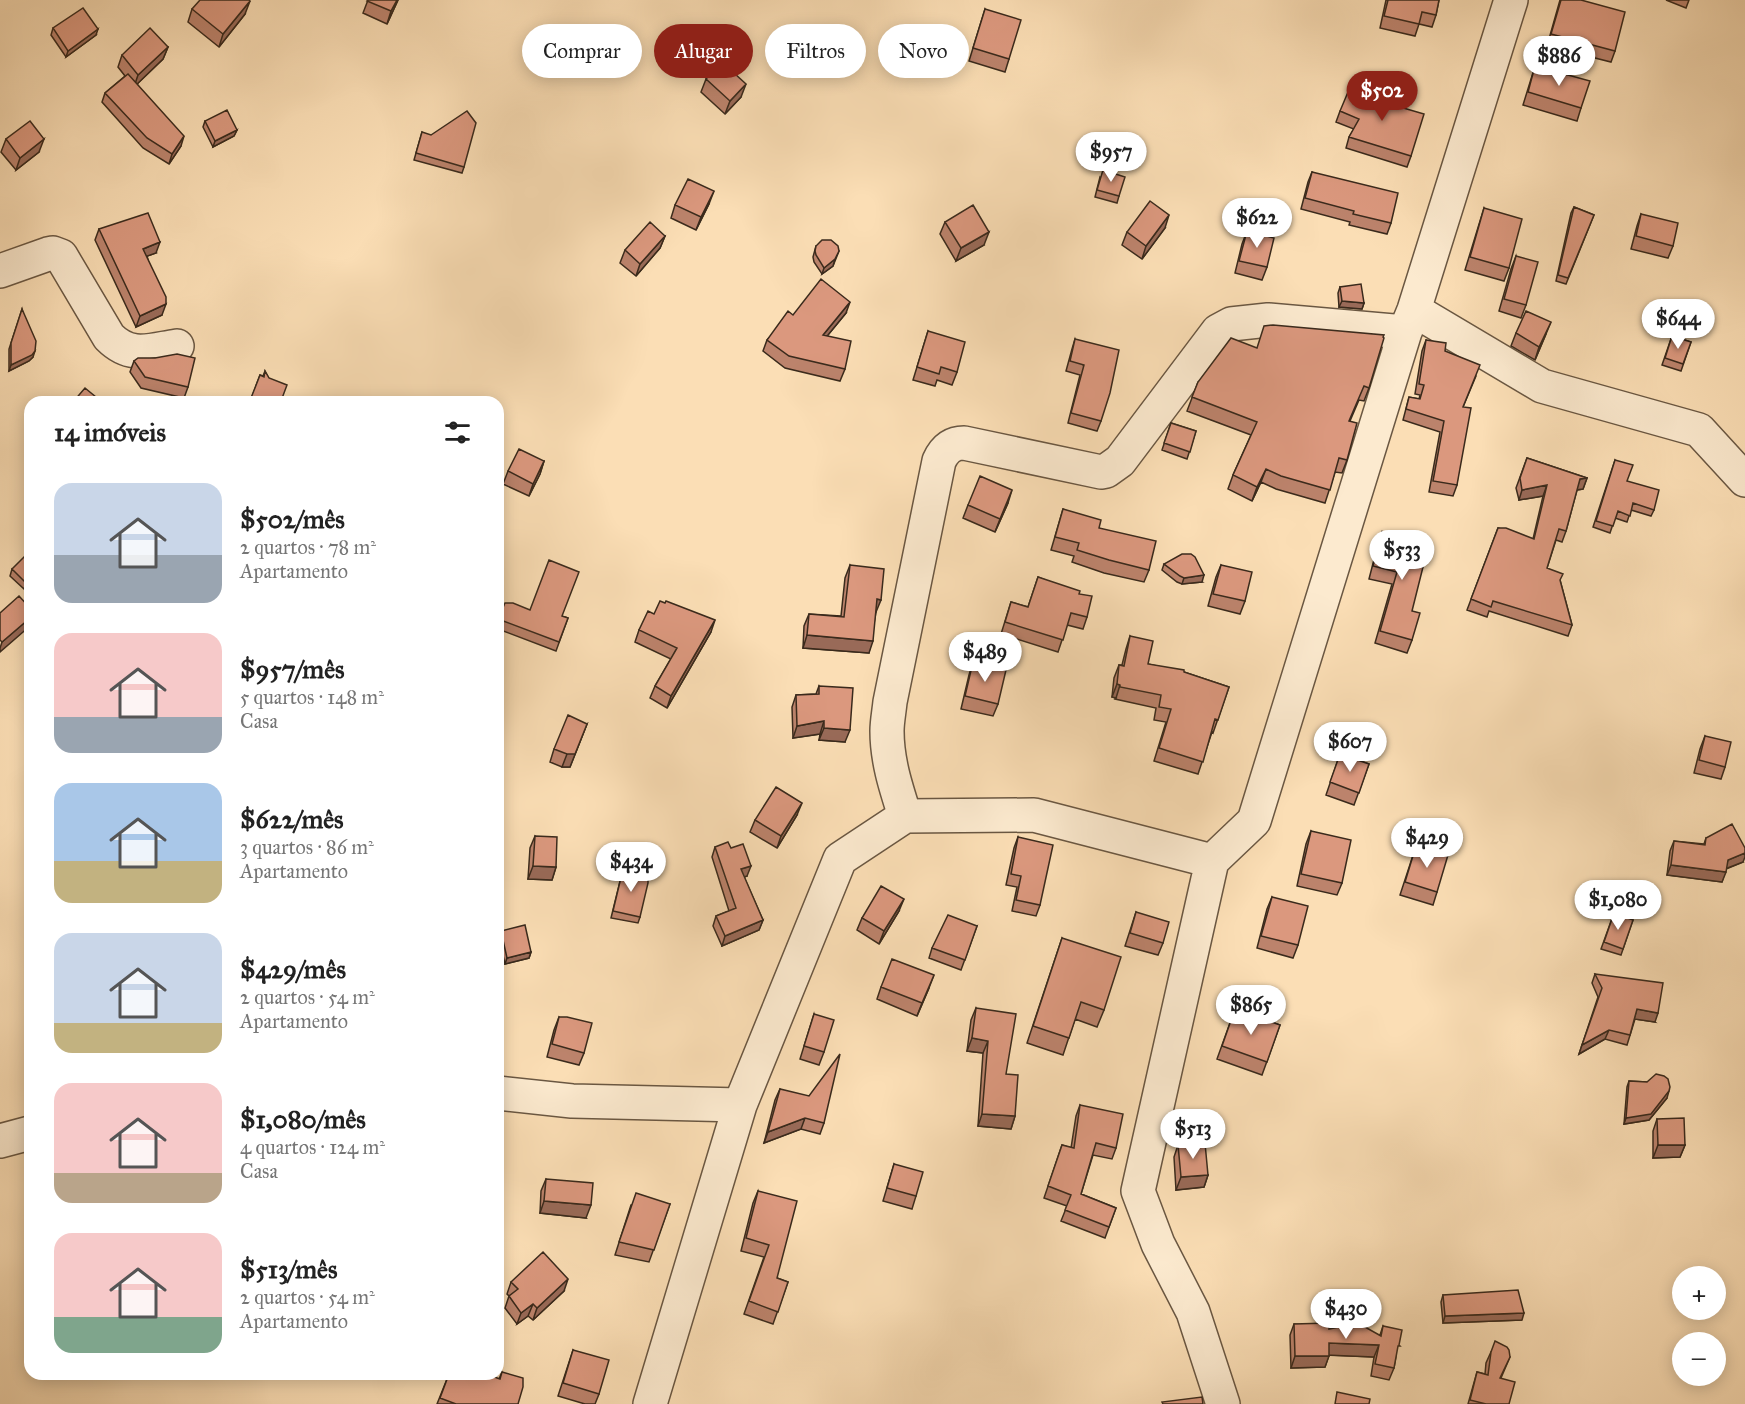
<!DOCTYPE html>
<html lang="pt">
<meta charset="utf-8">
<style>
:root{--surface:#fff;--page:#f2f2f2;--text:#222;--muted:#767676;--accent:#8f2418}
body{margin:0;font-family:"IM FELL Great Primer",serif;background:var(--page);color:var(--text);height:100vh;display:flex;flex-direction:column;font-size:22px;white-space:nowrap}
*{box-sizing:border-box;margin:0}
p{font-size:20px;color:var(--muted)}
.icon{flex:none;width:33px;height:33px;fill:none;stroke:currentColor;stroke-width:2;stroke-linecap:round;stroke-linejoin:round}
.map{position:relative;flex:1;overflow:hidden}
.drawer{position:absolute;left:24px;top:396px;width:480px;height:984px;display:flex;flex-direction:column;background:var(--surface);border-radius:18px;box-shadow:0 3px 15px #0003}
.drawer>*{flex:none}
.hud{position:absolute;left:522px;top:24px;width:570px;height:54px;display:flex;gap:12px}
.tools{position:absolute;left:1672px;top:1266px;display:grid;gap:12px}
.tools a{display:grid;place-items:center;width:54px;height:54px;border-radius:50%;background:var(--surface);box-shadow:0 3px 15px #0003;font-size:30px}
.price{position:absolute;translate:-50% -51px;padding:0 14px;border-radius:21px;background:#fff;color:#222;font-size:20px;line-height:39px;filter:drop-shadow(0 2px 3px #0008)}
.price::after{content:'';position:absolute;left:50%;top:36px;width:18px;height:14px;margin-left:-9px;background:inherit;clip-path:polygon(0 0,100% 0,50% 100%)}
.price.active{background:var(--accent);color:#fff}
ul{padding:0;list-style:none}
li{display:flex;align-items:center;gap:18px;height:150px;padding:0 30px}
li span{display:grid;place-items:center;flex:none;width:168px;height:120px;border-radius:18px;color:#555}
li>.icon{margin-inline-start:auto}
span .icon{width:72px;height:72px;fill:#fffc;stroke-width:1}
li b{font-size:26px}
h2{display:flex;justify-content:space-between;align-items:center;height:72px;padding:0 30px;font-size:26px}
.tag{padding:0 21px;border-radius:27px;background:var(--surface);box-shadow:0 3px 15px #0003;font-size:21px;line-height:54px}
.tag.active{background:var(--accent);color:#fff}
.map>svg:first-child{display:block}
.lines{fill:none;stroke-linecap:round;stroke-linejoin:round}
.minor-casing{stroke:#6a5742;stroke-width:36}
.minor{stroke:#fceacf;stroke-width:33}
.wall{fill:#bc836c;stroke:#3a2a1c;stroke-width:1.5}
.shaded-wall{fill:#996a58;stroke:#3a2a1c;stroke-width:1.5}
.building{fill:#db987e;stroke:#3a2a1c;stroke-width:1.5}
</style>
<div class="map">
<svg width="1745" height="1404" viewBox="0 0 1745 1404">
<rect width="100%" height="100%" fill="#fbdeb5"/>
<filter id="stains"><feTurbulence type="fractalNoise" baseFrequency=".00333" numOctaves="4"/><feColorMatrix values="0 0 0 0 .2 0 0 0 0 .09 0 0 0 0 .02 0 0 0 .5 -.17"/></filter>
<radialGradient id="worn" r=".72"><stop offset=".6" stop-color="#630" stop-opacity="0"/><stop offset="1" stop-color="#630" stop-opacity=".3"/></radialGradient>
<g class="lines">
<g class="minor-casing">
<path id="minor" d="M0 271 48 254 53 253 61 256 109 337C131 359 150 350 177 346
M1414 310 1542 386 1699 430 1745 480
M905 816C896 788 887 761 887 731 887 722 889 712 890 702L939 461C944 450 951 443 964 443L1101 472 1106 471 1120 461 1218 331 1231 324 1268 320 1405 332
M1212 861 1138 1191 1158 1244 1193 1312 1223 1404
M498 1093 572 1101 740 1105
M0 1141 30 1133
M650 1404 740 1105 840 859 905 816 1034 815 1212 861 1254 821 1405 332 1414 310 1511 0"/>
</g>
<use href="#minor" class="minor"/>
</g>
<path class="wall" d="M368 0H398L387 24 363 13Z
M1386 0H1439L1436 15 1432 27 1419 24 1415 36 1380 28Z
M1560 0 1615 51 1611 62 1547 46Z
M1666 0H1689L1686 8Z
M192 9 245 14 219 47 188 22Z
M985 9 1009 59 1005 72 969 61Z
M53 28 96 35 66 57 51 35Z
M168 47 163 59 137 84 181 146 169 164 143 148 102 102 105 93 125 76 118 67 122 55Z
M1535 66 1581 108 1577 121 1523 105Z
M706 79 741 97 725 114 701 92Z
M1369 98 1411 156 1407 167 1346 148 1349 137 1354 129 1336 122 1340 111Z
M205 121 237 130 234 136 213 147 203 127Z
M422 132 464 167 462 173 414 160Z
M6 139 39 152 16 170 1 152Z
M1312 172 1391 223 1387 234 1349 225 1350 222 1301 209 1308 182Z
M1100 177 1119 196 1117 203 1095 197Z
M709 204 696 230 671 218 675 205Z
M1574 207 1594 215 1566 284 1556 281 1571 213Z
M1484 208 1509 268 1504 281 1465 270Z
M1641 214 1673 246 1668 258 1631 249 1637 226Z
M945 222 984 245 956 261 940 234Z
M1165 228 1142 259 1122 245 1127 232Z
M99 229 156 253 147 256 162 315 136 327 95 240Z
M1247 231 1267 267 1262 280 1235 273 1242 244Z
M665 236 660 248 636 276 620 263 625 250Z
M816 246 839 251 833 266 822 274 814 262 813 257Z
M1516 256 1526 305 1521 318 1499 311 1511 269Z
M1340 287 1364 303 1362 309 1339 307 1338 293Z
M22 309 33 357 29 361 9 371V349Z
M846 313 827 336 845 369 840 381 785 368 763 351 767 340 793 315Z
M928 331 957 372 952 385 937 380 935 386 913 380Z
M1516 333 1546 334 1535 360 1511 346Z
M1672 336 1691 342 1681 371 1662 365Z
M1383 337 1369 388 1364 401 1359 400 1350 421 1347 460 1342 473 1335 472 1325 503 1276 489 1261 482 1252 501 1228 489 1233 475 1251 435 1187 411 1198 382 1257 348Z
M1075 339 1101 421 1097 431 1068 423 1080 375 1066 371 1072 349Z
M1426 340 1445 351 1476 376 1463 407 1457 485 1453 496 1429 492 1440 432 1403 420 1409 397 1419 399 1420 395 1415 394 1422 351Z
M155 358 188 387 184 398 141 388 130 372 134 361Z
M265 371 281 401 282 402H250L260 375 263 376Z
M1171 423 1196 431 1187 459 1162 450Z
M1527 458 1587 478 1583 489 1577 490 1566 531 1562 542 1556 540 1547 568 1560 580 1572 625 1568 636 1489 611 1487 617 1467 610 1498 528 1533 539 1543 496 1519 500 1516 488Z
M1615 460 1627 481 1654 510 1651 516 1631 510 1627 522 1615 518 1610 533 1593 527Z
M544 461 540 474 529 496 503 484 508 471Z
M1008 503 995 532 963 518 968 505Z
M1063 509 1099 528 1149 570 1144 582 1104 573 1072 562 1074 556 1051 550Z
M1382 532 1412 611V640L1407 653 1375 643 1392 584 1369 579 1378 544Z
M1164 564 1202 582 1182 584 1177 582 1162 570Z
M850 565 876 612 869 653 803 648 804 626 809 614 841 616 845 578Z
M1221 565 1245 601 1240 614 1208 606 1216 577Z
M12 569 30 583 24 589 10 576Z
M1038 577 1079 594 1087 617 1083 629 1067 625 1058 652 1001 634 1011 602 1028 607Z
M530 610 562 616 568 618 556 651 498 629V618Z
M654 614 711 632 667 708 650 698 655 686 671 659 635 642 639 630Z
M1130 636 1148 664 1184 672 1229 687 1213 733 1212 732 1198 774 1154 761 1166 722 1154 720 1156 708 1115 699 1116 698 1112 697 1114 678 1119 665H1122L1126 649Z
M973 662 998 704 993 716 961 709 969 675Z
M819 686 845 742 819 740 820 734 793 738 792 707 796 695 816 694Z
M587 724 570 767H562L550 762 554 749Z
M30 732V750L25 749Z
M1705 736 1725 767 1721 779 1694 773 1700 749Z
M1340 754 1369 764 1354 805 1326 795Z
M797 815 777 848 750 832 755 820Z
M1311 831 1342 883 1337 895 1297 886 1306 844Z
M535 836 556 867 552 880 528 879 530 848Z
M1018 837 1040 905 1036 916 1012 911 1017 887 1006 885 1014 848Z
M1706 838 1743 862 1726 869 1722 882 1667 875 1670 851 1674 841 1704 844Z
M1416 846 1437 892 1433 905 1400 895Z
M715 847 731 848 747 876 744 877 763 920 759 930 722 946 713 926 716 916 729 911 712 857Z
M623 869 640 917 638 923 611 918Z
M1272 897 1298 945 1293 958 1257 948 1267 909Z
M899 911 879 944 857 930 862 918Z
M1136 912 1163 943 1158 955 1125 946Z
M1614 913 1633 920 1621 955 1601 949Z
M977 926 961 970 929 958 932 948Z
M501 931 531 952 529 958 505 964 499 938Z
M1062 938 1104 1010 1097 1027 1075 1019 1063 1055 1027 1043Z
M1595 974 1655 1022 1635 1019 1627 1045 1605 1039 1579 1054 1598 997 1592 983Z
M881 987 929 988 917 1016 877 999Z
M976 1008 1006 1074 1015 1116 1011 1129 978 1126 983 1053 967 1051 971 1020Z
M1235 1009 1280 1025 1262 1075 1217 1059Z
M814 1014 824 1052 819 1065 800 1059Z
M559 1017 584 1053 579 1065 547 1057 554 1030Z
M1629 1081 1647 1082 1667 1098 1649 1120 1624 1124 1627 1087Z
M780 1089 824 1123 820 1134 801 1129 764 1143 775 1100Z
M1080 1105 1116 1148 1112 1159 1093 1155 1081 1194 1116 1208 1105 1238 1061 1221 1067 1206 1044 1198 1062 1145 1071 1148 1076 1116Z
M1657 1119 1685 1145 1680 1157 1653 1158V1131Z
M1178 1145 1208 1175 1204 1187 1176 1190 1174 1157Z
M894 1164 916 1196 912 1209 883 1201Z
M546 1179 586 1218 540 1213 541 1191Z
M758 1191 777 1278 788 1282 773 1324 744 1314 764 1257 741 1251 753 1203Z
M670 1204 649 1262 615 1255 631 1205Z
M511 1282 564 1291 533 1320 528 1316 517 1324 505 1308 509 1296 507 1294Z
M1443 1295 1522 1320 1443 1323 1441 1302Z
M1294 1324 1380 1335 1383 1326 1396 1356 1394 1368 1389 1380 1371 1376 1374 1357 1329 1355 1325 1367 1291 1368 1290 1335Z
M573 1350 599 1394 595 1404H585L558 1396Z
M1491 1352 1510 1357 1501 1378 1509 1404H1468L1477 1372 1485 1374 1486 1363Z
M502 1372 518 1404H437L449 1374 499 1379Z"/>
<path class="shaded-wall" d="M397 0H398L387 24 391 11Z
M250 1 245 14 219 47 223 34Z
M98 29 96 35 66 57 68 51Z
M168 47 163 59 134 87 138 75Z
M746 84 741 97 725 114 730 101Z
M237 130 234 136 213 147 215 141Z
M184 136 181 146 169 164 172 154Z
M44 139 39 152 16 170 20 158Z
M714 191 709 204 696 230 701 217Z
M1169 215 1165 228 1142 259 1146 246Z
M989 232 984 245 956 261 961 248Z
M665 236 660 248 636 276 640 264Z
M160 242 156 253 139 259 143 249Z
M835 259 833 266 822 274 824 268Z
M1342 301 1364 303 1362 309 1339 307Z
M850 302 846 313 819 346 823 335Z
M166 304 162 315 136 327 140 316Z
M1551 322 1546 334 1535 360 1539 347Z
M35 351 33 357 29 361 9 371 11 365Z
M544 461 540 474 529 496 533 484Z
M1266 469 1261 482 1252 501 1257 487Z
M1587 478 1583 489 1576 490 1580 479Z
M1547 485 1543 496 1519 500 1522 490Z
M1012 490 1008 503 995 532 1000 519Z
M1204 575 1202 582 1182 584 1184 578Z
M30 579V583L24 589 26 583Z
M877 599 881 600 876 612H872Z
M30 618V626L0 652V648L2 642Z
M715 620 711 632 667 708 671 696Z
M807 635 873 641 869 653 803 648Z
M1117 684 1120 685 1116 698 1112 697Z
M824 721 820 734 793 738 797 726Z
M587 724 570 767H562L567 754Z
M824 728 850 730 845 742 819 740Z
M802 803 797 815 777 848 781 836Z
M1745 853V857L1743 862 1725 869 1728 860Z
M1671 865 1726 872 1722 882 1667 875Z
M533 866 556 867 552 880 528 879Z
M751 866 747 876 737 880 741 869Z
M904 899 899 911 879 944 884 931Z
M763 920 759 930 722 946 725 936Z
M531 952 529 958 505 964 507 958Z
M934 975 929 988 917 1016 922 1003Z
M1637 1009 1658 1013 1655 1022 1634 1019Z
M1609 1030 1605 1039 1579 1054 1582 1045Z
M972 1038 988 1041 983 1053 967 1051Z
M1669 1091 1667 1098 1649 1120 1624 1124 1626 1118Z
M982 1114 1015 1116 1011 1129 978 1126Z
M805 1118 801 1129 764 1143 768 1132Z
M1658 1145H1685L1680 1157 1653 1158Z
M1208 1175 1204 1187 1176 1190 1181 1177Z
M544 1201 591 1205 586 1218 540 1213Z
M568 1279 564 1291 533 1320 537 1308Z
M533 1304 528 1316 517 1324 521 1313Z
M1524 1313 1522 1320 1443 1323 1445 1316Z
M1329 1343 1379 1345 1374 1357 1325 1355Z
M1295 1356H1329L1325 1367 1291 1368Z"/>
<path class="building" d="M200 0H249L250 1 223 34 192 9Z
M368 0H397L391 11 367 1Z
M1388 0H1439L1436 15 1422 12 1419 24 1384 16Z
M1561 0H1581L1625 12 1615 51 1551 34Z
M83 8 98 29 68 51 53 28Z
M985 9 1021 20 1009 59 973 48Z
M150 28 168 47 138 75 122 55Z
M722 62 746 84 730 101 706 79Z
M1535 66 1590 81 1581 108 1528 92Z
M128 74 184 136 172 154 147 138 105 93Z
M1351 85 1370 93 1369 98 1424 114 1411 156 1349 137 1359 119 1340 111Z
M227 110 237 130 215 141 205 121Z
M467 111 476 123 464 167 416 153 422 132 431 135Z
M30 121 44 139 20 158 6 139Z
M1103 170 1125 177 1119 196 1097 190Z
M1312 172 1398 193 1391 223 1353 214 1354 211 1305 198Z
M688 179 714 191 701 217 675 205Z
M1150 201 1169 215 1146 246 1127 232Z
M973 205 989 232 961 248 945 222Z
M1574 207 1594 215 1568 278 1558 275Z
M1484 208 1522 219 1509 268 1470 257Z
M148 213 160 242 143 249 166 297V304L140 316 99 229Z
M1641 214 1678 223 1673 246 1636 236Z
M650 222 665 236 640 264 625 250Z
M1247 231 1274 238 1267 267 1239 261Z
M822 240H831L838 246 839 251 835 259 824 268 816 255 815 251 816 246Z
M1516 256 1538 262 1526 305 1504 299Z
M821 279 850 302 823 335 851 341 845 369 789 356 767 340 788 311 793 315Z
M1361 284 1364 303 1342 301 1340 287Z
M22 309 36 341 35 351 32 355 11 365V343Z
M1526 311 1551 322 1539 347 1516 333Z
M1273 325 1384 335 1383 337 1384 338 1369 388 1364 386 1349 421 1357 423 1347 460 1339 458 1330 490 1281 476 1266 469 1257 487 1233 475 1257 422 1192 397 1198 382 1231 338 1257 348 1264 326Z
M928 331 965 342 957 372 941 367 939 374 917 367Z
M1672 336 1691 342 1683 364 1665 358Z
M1075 339 1119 350 1110 393 1101 421 1071 413 1084 365 1070 361Z
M1426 340 1446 343 1445 351 1480 365 1463 407 1471 408 1457 485 1433 481 1444 421 1406 409 1409 397 1420 399 1424 385 1419 384Z
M177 354 195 358 188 387 145 377 134 361 138 358H155Z
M265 371 269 378 287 385 281 401 282 402H262L251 398 260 375 264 377Z
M85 388 102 402H73Z
M1171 423 1196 431 1190 452 1164 443Z
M519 449 544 461 533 484 508 471Z
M1527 458 1587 478 1580 479 1566 531 1559 529 1547 568 1563 574 1560 580 1572 625 1493 601 1491 607 1471 599 1498 528H1506L1534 539 1547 485 1522 490 1520 478Z
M1615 460 1633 465 1627 481 1659 490 1654 510 1633 503 1630 516 1618 511 1613 526 1596 521Z
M980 476 1012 490 1000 519 968 505Z
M1063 509 1101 520 1099 528 1156 541 1149 570 1109 560 1077 550 1079 543 1055 537Z
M1382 532 1429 543 1412 611 1420 613 1412 640 1380 631 1397 572 1373 566Z
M27 554 30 557V579L26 583 12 569Z
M1182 554H1191L1195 557 1204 575 1184 578 1180 576 1164 564Z
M549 560 579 572 562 616 568 618 559 642 498 619 505 603H513L530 610Z
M850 565 884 569 881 600 877 599 873 641 807 635 809 614 844 617Z
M1221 565 1252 572 1245 601 1213 594Z
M1038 577 1080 591 1079 594 1092 596 1087 617 1071 613 1063 640 1005 622 1011 602 1028 607Z
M19 596 30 608V618L2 642 0 640V613Z
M660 601 665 603 666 601 715 620 671 696 655 686 677 648 639 630 648 611 654 614Z
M1130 636 1153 641 1148 664 1184 670V672L1229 687 1218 720 1215 719 1203 762 1159 748 1171 709 1159 707 1161 695 1120 687V685L1117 684 1119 665 1124 666Z
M973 662 1006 670 998 704 965 696Z
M819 686 853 688 850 730 824 728V721L797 726 796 695 819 694Z
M568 715 587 724 575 754H567L554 749Z
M30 733V743L27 742Z
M1705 736 1731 742 1725 767 1699 760Z
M1340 754 1369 764 1359 793 1330 782Z
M776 787 802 803 781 836 755 820Z
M1732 824 1745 848V853L1728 860 1726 872 1671 865 1674 841 1705 845 1706 838Z
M1311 831 1351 840 1342 883 1301 874Z
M535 836 557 837 556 867 533 866Z
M1018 837 1053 845 1040 905 1016 900 1021 876 1011 874Z
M728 842 731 848 743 844 751 866 741 869 763 920 725 936 716 916 736 908 715 847Z
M1416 846 1448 855 1437 892 1405 882Z
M623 869 648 875V883L640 917 613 911Z
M881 886 904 899 884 931 862 918Z
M1272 897 1308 906 1298 945 1261 936Z
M1136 912 1169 922 1163 943 1130 933Z
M1614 913 1633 920 1623 949 1604 942Z
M948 915 977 926 965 960 932 948Z
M525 925 531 952 507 958 501 931Z
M1062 938 1121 957 1104 1010 1081 1002 1069 1038 1033 1026Z
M892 959 934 975 922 1003 881 987Z
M1595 974 1663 983 1658 1013 1637 1009 1630 1035 1609 1030 1582 1045 1602 988Z
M976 1008 1016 1014 1006 1074 1018 1075 1015 1116 982 1114 988 1041 972 1038Z
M1235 1009 1280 1025 1267 1062 1222 1046Z
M814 1014 834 1020 824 1052 804 1046Z
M559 1017H567L592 1023 584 1053 552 1044Z
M840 1054 824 1123 805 1118 768 1132 780 1089 809 1096Z
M1656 1074 1664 1076 1668 1079 1670 1087 1669 1091 1651 1114 1626 1118 1629 1081 1647 1082Z
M1080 1105 1123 1114 1116 1148 1096 1143 1081 1194 1116 1208 1109 1227 1065 1210 1071 1195 1048 1186 1062 1145 1074 1148Z
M1684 1118 1685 1145H1658L1657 1119Z
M1205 1143 1208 1175 1181 1177 1178 1145Z
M894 1164 923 1172 916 1196 887 1188Z
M546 1179 593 1183 591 1205 544 1201Z
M758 1191 797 1201 777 1278 788 1282 778 1312 749 1301 769 1245 746 1238Z
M636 1193 670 1204 654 1250 619 1242Z
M543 1252 568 1279 537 1308 533 1304 521 1313 509 1296 518 1289 511 1282Z
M1518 1290 1524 1313 1445 1316 1443 1295Z
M1329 1323V1329L1358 1323 1381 1336 1383 1326 1402 1330 1399 1345 1400 1346H1398L1394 1368 1375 1364 1379 1345 1329 1343V1356H1295L1294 1324Z
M1495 1341 1507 1347 1509 1350 1510 1357 1500 1378 1515 1382 1509 1404H1486L1470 1400 1477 1372 1488 1375 1491 1352Z
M573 1350 609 1360 599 1394 563 1383Z
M502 1372 523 1378V1387L518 1404H456L440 1398 449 1374H486L500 1379Z
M1337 1392 1370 1399 1369 1404H1335Z
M1202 1397 1203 1404H1163L1162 1402Z"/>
<rect width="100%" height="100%" filter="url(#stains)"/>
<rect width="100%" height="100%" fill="url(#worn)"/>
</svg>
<div class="tools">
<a>+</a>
<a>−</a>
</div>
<b class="price" style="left:1559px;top:87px">$886</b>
<b class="price active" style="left:1382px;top:122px">$502</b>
<b class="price" style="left:1111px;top:183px">$957</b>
<b class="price" style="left:1257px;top:249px">$622</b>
<b class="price" style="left:1678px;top:350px">$644</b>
<b class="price" style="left:1402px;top:581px">$533</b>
<b class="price" style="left:985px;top:683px">$489</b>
<b class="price" style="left:1350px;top:773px">$607</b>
<b class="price" style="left:1427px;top:869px">$429</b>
<b class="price" style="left:631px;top:893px">$434</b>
<b class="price" style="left:1618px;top:931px">$1,080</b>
<b class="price" style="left:1251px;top:1036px">$865</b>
<b class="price" style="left:1193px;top:1160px">$513</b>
<b class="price" style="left:1346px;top:1340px">$430</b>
<div class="hud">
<a class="tag">Comprar</a>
<a class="tag active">Alugar</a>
<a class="tag">Filtros</a>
<a class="tag">Novo</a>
</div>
<section class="drawer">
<h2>14 imóveis<svg class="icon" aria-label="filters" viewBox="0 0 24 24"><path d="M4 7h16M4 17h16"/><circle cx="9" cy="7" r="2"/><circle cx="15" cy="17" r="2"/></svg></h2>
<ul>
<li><span style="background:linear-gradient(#c9d6e8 60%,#9aa5b1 0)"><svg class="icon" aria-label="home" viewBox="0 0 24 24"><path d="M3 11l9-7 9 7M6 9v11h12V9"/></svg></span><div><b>$502/mês</b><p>2 quartos · 78 m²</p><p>Apartamento</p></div></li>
<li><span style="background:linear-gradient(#f6c9c9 70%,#9aa5b1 0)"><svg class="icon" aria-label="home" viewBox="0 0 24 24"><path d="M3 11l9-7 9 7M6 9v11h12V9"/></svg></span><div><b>$957/mês</b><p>5 quartos · 148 m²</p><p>Casa</p></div></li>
<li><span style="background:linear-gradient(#a9c7e8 65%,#c2b280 0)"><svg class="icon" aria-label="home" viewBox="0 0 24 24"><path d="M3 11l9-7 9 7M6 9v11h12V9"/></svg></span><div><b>$622/mês</b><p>3 quartos · 86 m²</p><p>Apartamento</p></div></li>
<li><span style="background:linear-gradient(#c9d6e8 75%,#c2b280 0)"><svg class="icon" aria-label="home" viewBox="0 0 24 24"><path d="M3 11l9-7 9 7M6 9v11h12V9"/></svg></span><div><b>$429/mês</b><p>2 quartos · 54 m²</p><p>Apartamento</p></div></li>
<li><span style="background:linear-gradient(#f6c9c9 75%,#b9a48a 0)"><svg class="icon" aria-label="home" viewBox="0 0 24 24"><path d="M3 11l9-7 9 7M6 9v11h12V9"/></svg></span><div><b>$1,080/mês</b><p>4 quartos · 124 m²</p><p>Casa</p></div></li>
<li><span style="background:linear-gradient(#f6c9c9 70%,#7fa58c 0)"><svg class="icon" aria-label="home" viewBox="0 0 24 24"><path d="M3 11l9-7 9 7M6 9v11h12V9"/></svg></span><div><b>$513/mês</b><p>2 quartos · 54 m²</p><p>Apartamento</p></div></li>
</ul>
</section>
</div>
